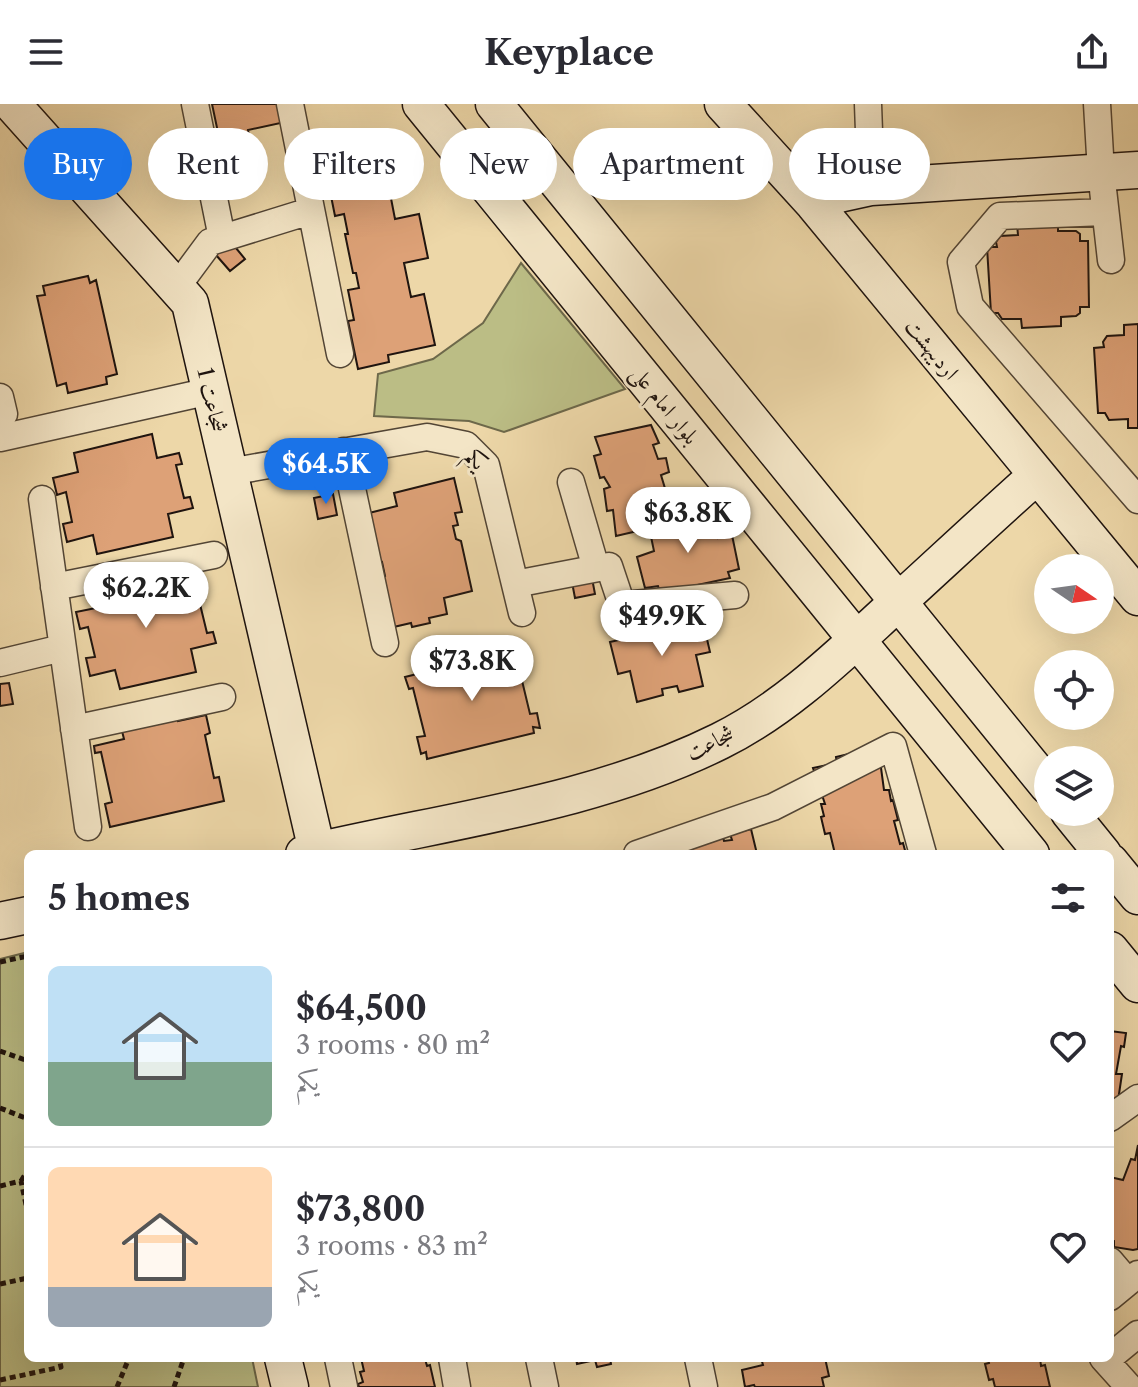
<!DOCTYPE html>
<meta charset="utf-8">
<style>
:root{--surface:#fff;--page:#f2f2f3;--text:#2b2b33;--muted:#7c7c81;--line:#e1e1e2;--accent:#1a73e8}
body{margin:0;font-family:"Libre Caslon Text",Amiri,serif;background:var(--page);color:var(--text);height:100vh;display:flex;flex-direction:column;font-size:30px;white-space:nowrap}
*{box-sizing:border-box;margin:0}
p{font-size:26px;color:var(--muted)}
.icon{flex:none;width:44px;height:44px;fill:none;stroke:currentColor;stroke-width:2;stroke-linecap:round;stroke-linejoin:round}
.map{position:relative;flex:1;overflow:hidden}
.drawer{position:absolute;left:24px;top:746px;width:1090px;height:512px;display:flex;flex-direction:column;background:var(--surface);border-radius:12px;box-shadow:0 8px 32px #0002}
.drawer>*{flex:none}
.banner{position:absolute;left:24px;top:24px;width:1090px;height:72px;display:flex;gap:16px}
.needle{width:52px;rotate:103deg}
.fabs{position:absolute;left:1034px;top:450px;display:grid;gap:16px}
.fabs a{display:grid;place-items:center;width:80px;height:80px;border-radius:50%;background:var(--surface);box-shadow:0 8px 32px #0002;font-size:40px}
.price{position:absolute;translate:-50% -68px;padding:0 18px;border-radius:28px;background:#fff;color:#222;font-size:26px;line-height:52px;filter:drop-shadow(0 2px 4px #0008)}
.price::after{content:'';position:absolute;left:50%;top:48px;width:24px;height:18px;margin-left:-12px;background:inherit;clip-path:polygon(0 0,100% 0,50% 100%)}
.price.selected{background:var(--accent);color:#fff}
ul{padding:0;list-style:none}
li{display:flex;align-items:center;gap:24px;height:200px;padding:0 24px}
li+li{border-top:2px solid var(--line)}
li span{display:grid;place-items:center;flex:none;width:224px;height:160px;border-radius:12px;color:#555}
li>.icon{margin-inline-start:auto}
span .icon{width:96px;height:96px;fill:#fffc;stroke-width:1}
li b{font-size:34px}
h2{display:flex;justify-content:space-between;align-items:center;height:96px;padding:0 24px;font-size:34px}
.tag{padding:0 28px;border-radius:36px;background:var(--surface);box-shadow:0 8px 32px #0002;font-size:28px;line-height:72px}
.tag.selected{background:var(--accent);color:#fff}
header{display:flex;justify-content:space-between;align-items:center;height:104px;padding:0 24px;background:var(--surface);font-size:36px;font-weight:700}
.map>svg:first-child{display:block}
.green{fill:#bbbd85;stroke:#6d684a;stroke-width:2}
.building{fill:#dda177;stroke:#1f140f;stroke-width:2}
.lines{fill:none;stroke-linecap:round;stroke-linejoin:round}
.street-casing{stroke:#524535;stroke-width:29}
.secondary-casing{stroke:#1f140f;stroke-width:39}
.path{stroke:#1f140f;stroke-width:5;stroke-dasharray:6 4;stroke-linecap:butt}
.street{stroke:#f3e5c6;stroke-width:26}
.secondary{stroke:#f3e5c6;stroke-width:36}
.labels{text-anchor:middle;dominant-baseline:central;stroke-width:6;stroke-linejoin:round;paint-order:stroke}
.street-label{font-size:22px;fill:#1f140f;stroke:#f3e5c6}
</style>
<header><svg class="icon" aria-label="menu" viewBox="0 0 24 24"><path d="M4 6h16M4 12h16M4 18h16"/></svg>Keyplace<svg class="icon" aria-label="share" viewBox="0 0 24 24"><path d="M12 15V3M7 8l5-5 5 5M5 13v7h14v-7"/></svg></header>
<div class="map">
<svg width="1138" height="1283" viewBox="0 0 1138 1283">
<rect width="100%" height="100%" fill="#edd7a8"/>
<filter id="stains"><feTurbulence type="fractalNoise" baseFrequency=".0025" numOctaves="4"/><feColorMatrix values="0 0 0 0 .2 0 0 0 0 .09 0 0 0 0 .02 0 0 0 .5 -.17"/></filter>
<radialGradient id="worn" r=".72"><stop offset=".6" stop-color="#630" stop-opacity="0"/><stop offset="1" stop-color="#630" stop-opacity=".3"/></radialGradient>
<path class="green" d="M521 159 625 285 504 328 469 317 374 312 378 270 433 255 483 219Z
M28 848V1254H252L258 1283H0V855Z"/>
<path class="building" d="M212 0H296L299 15 248 26 249 32 220 38Z
M391 30 402 81 389 84 395 115 419 110 428 154 404 159 411 193 424 190 435 241 388 251 389 258 358 265 348 217 354 216 348 186 359 184 356 169H353L345 130H348L344 110 335 112 329 82 321 84 313 47Z
M1058 119V127H1076L1080 130V137H1088L1089 203H1080V209L1076 212 1061 213V222L1022 224 1021 215H1002L998 209H991L987 143H997L996 138 1000 132 1018 131 1017 120Z
M231 138 245 155 230 167 216 151Z
M88 172 90 179 96 176 117 270 106 273 107 280 68 289 66 279 57 282 37 192 45 191 43 182Z
M1138 220V324H1128V315L1109 316 1105 309H1098L1094 244 1104 243 1103 238 1107 232 1124 231V221Z
M651 321 659 339 653 341 658 355 666 354 669 368 661 371 667 391 673 390 678 405 671 406 672 419 616 432 613 406 607 407 604 385 610 383 604 373 600 374 594 352 601 350 595 333Z
M152 330 157 354 179 349 182 360 176 361 184 394 190 393 193 404 168 410 173 433 97 450 93 431 67 438 63 420 72 418 66 388 57 391 53 374 78 368 74 349Z
M454 374 462 408 455 409 458 421 453 422 456 435 461 437 472 487 444 494 447 510 429 514 430 519 412 523 411 519 385 525 380 473 385 472 382 458 378 459 365 410 397 402 394 389Z
M333 390 337 411 318 415 314 394Z
M711 406 718 434 732 431 739 465 728 468 730 474 660 489 658 482 645 484 637 453 654 447 649 423 687 418 684 411Z
M174 465 180 489 202 484 205 495 199 496 207 529 213 528 216 539 191 545 196 568 120 585 115 566 90 572 86 554 95 553 88 523 80 525 76 508 101 503 97 483Z
M591 469 595 490 575 494 571 473Z
M688 515 690 522 703 518 710 548 696 551 703 582 679 588 677 582 662 585 663 591 637 598 630 567 618 570 610 538 623 535 622 530Z
M491 545 493 555 522 548 524 559 518 560 530 610 537 609 540 624 533 623 534 629 427 655 426 648 421 650 417 633 425 632 413 584 409 585 405 573 437 565 436 558Z
M9 579 13 600 0 602V580Z
M177 611 178 617 206 611 210 629 205 631 214 674 219 673 224 697 110 723 105 700 112 698 101 648 95 649 94 642 124 635 121 623Z
M857 648 879 649 884 686H889L891 697 893 696 898 716 894 717 900 740 903 739 906 750H835L830 729 825 730 821 713 824 712 821 700H825L813 664 837 659 836 653Z
M751 725 757 750H656L721 726 724 737 732 736 730 730Z
M1110 927 1126 929 1124 943 1121 942 1116 970H1122L1116 1010 1110 1009Z
M1138 1041V1145L1133 1146 1114 1143V1137L1110 1136V1073L1123 1076 1131 1055 1135 1056Z
M361 1254 425 1255 427 1262 430 1261 435 1283H359L358 1280 363 1278 360 1268 364 1267Z
M576 1254H610L611 1260 597 1263 595 1256 577 1260Z
M761 1254H825L829 1272 822 1274 824 1283H755L754 1281 745 1283 742 1266 763 1261Z
M988 1254H1040L1041 1262 1045 1261 1050 1283H995L993 1275 989 1276 985 1260 989 1259Z"/>
<g class="lines">
<g class="street-casing">
<path id="street" d="M195 0 222 134
M290 0 340 250
M868 0 871 83
M1097 0 1101 68 1111 156
M1105 108 1000 112 961 158 970 202 1138 396
M176 184 210 138 310 107
M0 293 4 310
M0 334 210 287
M344 347 385 539
M229 368 427 333 466 341 486 361 522 509
M571 378 596 464
M42 395 88 723
M515 480 609 462 622 501 735 491
M54 483 214 451
M0 559 62 544
M74 625 222 593
M637 750 773 703 893 642 923 750
M1110 1014 1138 994
M1110 1157 1128 1178
M1110 1193 1138 1170
M1110 1253 1138 1230
M338 1254 344 1283
M452 1254 457 1283
M539 1254 545 1283
M698 1254 704 1283
M1103 1254 1129 1283"/>
</g>
<g class="secondary-casing">
<path id="secondary" d="M12 0 190 199 317 747
M421 0 1031 750
M494 0 1048 682
M723 0 814 100 1138 493
M814 100 839 90 871 83 1138 66
M1069 708 1103 750
M304 750C442 717 591 701 720 637 787 604 842 549 897 499 943 457 989 414 1036 372
M1110 758 1138 792
M0 817 28 811
M1110 846 1138 880
M283 1254 290 1283"/>
</g>
<path class="path" d="M0 858 28 852
M0 947 28 957
M0 1004 28 1015
M21 1077 28 1066
M0 1082 21 1077 28 1110
M0 1180 28 1174
M0 1276 61 1263 59 1254
M117 1283 129 1254
M174 1283 184 1254"/>
<use href="#street" class="street"/>
<use href="#secondary" class="secondary"/>
</g>
<g class="labels">
<g class="street-label">
<text transform="translate(932 245) rotate(51)">اردیبهشت</text>
<text transform="translate(212 296) rotate(77)">شجاعت 1</text>
<text transform="translate(665 301) rotate(51)">بلوار امام علی</text>
<text transform="translate(476 355) rotate(50)">یکم</text>
<text transform="translate(710 639) rotate(-26)">شجاعت</text>
</g>
</g>
<rect width="100%" height="100%" filter="url(#stains)"/>
<rect width="100%" height="100%" fill="url(#worn)"/>
</svg>
<div class="fabs">
<a><svg class="needle" viewBox="-14 -14 28 28"><path d="M0-13l5 13h-10z" fill="#e53935"/><path d="M0 13l5-13h-10z" fill="#7c7c81"/></svg></a>
<a><svg class="icon" aria-label="locate" viewBox="0 0 24 24"><circle cx="12" cy="12" r="6"/><path d="M12 2v4M12 18v4M2 12h4M18 12h4"/></svg></a>
<a><svg class="icon" aria-label="layers" viewBox="0 0 24 24"><path d="M12 4l9 5-9 5-9-5zM3 14l9 5 9-5"/></svg></a>
</div>
<b class="price selected" style="left:326px;top:402px">$64.5K</b>
<b class="price" style="left:688px;top:451px">$63.8K</b>
<b class="price" style="left:146px;top:526px">$62.2K</b>
<b class="price" style="left:662px;top:554px">$49.9K</b>
<b class="price" style="left:472px;top:599px">$73.8K</b>
<div class="banner">
<a class="tag selected">Buy</a>
<a class="tag">Rent</a>
<a class="tag">Filters</a>
<a class="tag">New</a>
<a class="tag">Apartment</a>
<a class="tag">House</a>
</div>
<section class="drawer">
<h2>5 homes<svg class="icon" aria-label="filters" viewBox="0 0 24 24"><path d="M4 7h16M4 17h16"/><circle cx="9" cy="7" r="2"/><circle cx="15" cy="17" r="2"/></svg></h2>
<ul>
<li><span style="background:linear-gradient(#bfe0f5 60%,#7fa58c 0)"><svg class="icon" aria-label="home" viewBox="0 0 24 24"><path d="M3 11l9-7 9 7M6 9v11h12V9"/></svg></span><div><b>$64,500</b><p>3 rooms · 80 m²</p><p>یکم</p></div><svg class="icon" aria-label="heart" viewBox="0 0 24 24"><path d="M12 20l-8-8c-3-5 5-10 8-4 3-6 11-1 8 4z"/></svg></li>
<li><span style="background:linear-gradient(#ffd9b3 75%,#9aa5b1 0)"><svg class="icon" aria-label="home" viewBox="0 0 24 24"><path d="M3 11l9-7 9 7M6 9v11h12V9"/></svg></span><div><b>$73,800</b><p>3 rooms · 83 m²</p><p>یکم</p></div><svg class="icon" aria-label="heart" viewBox="0 0 24 24"><path d="M12 20l-8-8c-3-5 5-10 8-4 3-6 11-1 8 4z"/></svg></li>
</ul>
</section>
</div>
